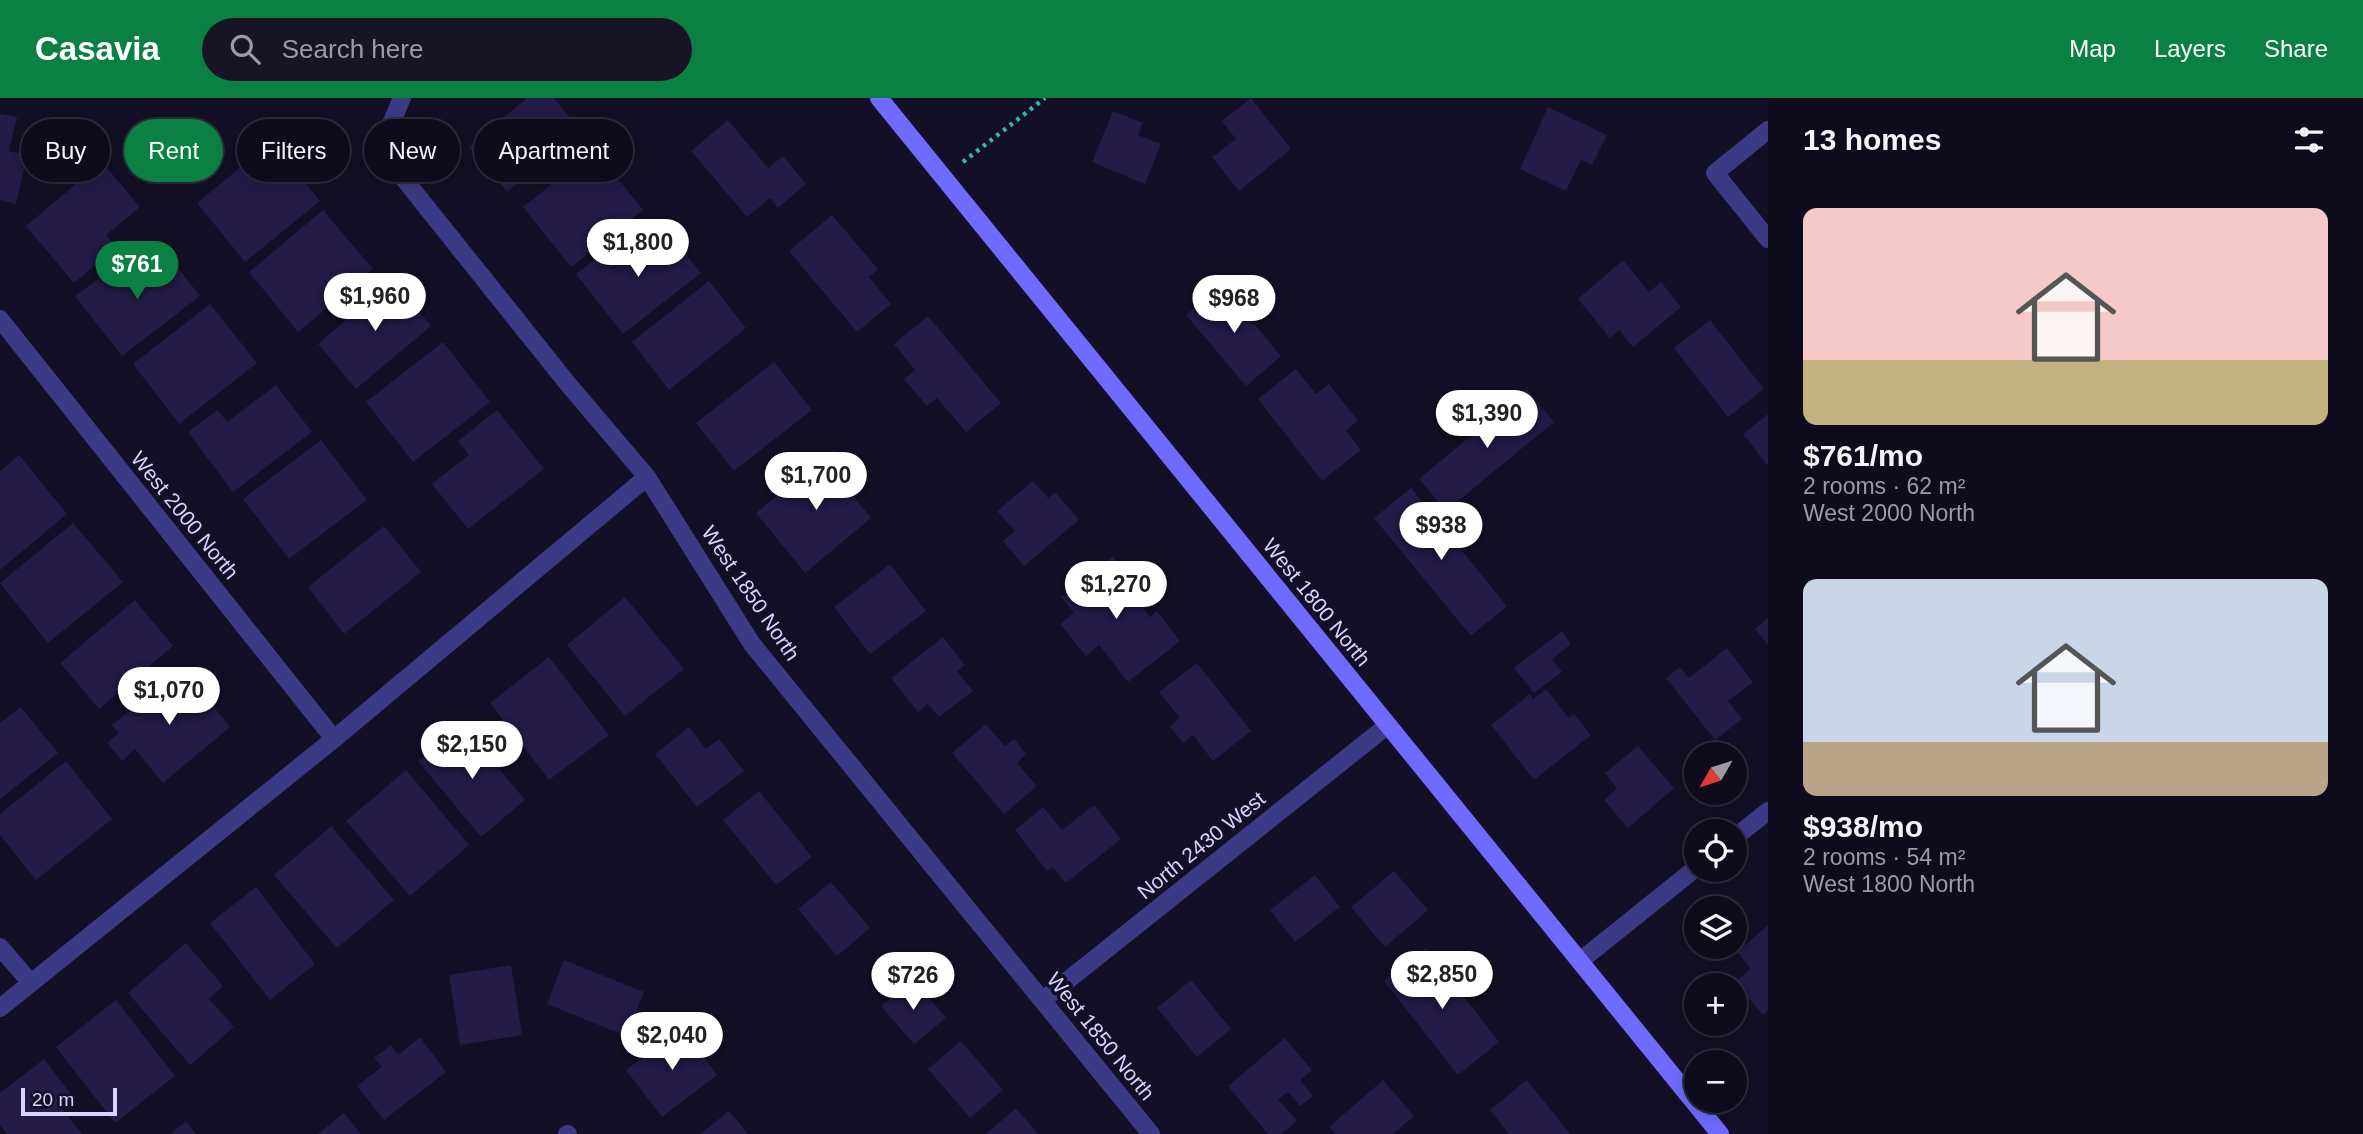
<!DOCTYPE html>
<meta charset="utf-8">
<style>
:root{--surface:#0e0b1c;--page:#171425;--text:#f1f3f6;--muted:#9b9ba3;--line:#2e2b3b;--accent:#0b8043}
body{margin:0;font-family:Arial,sans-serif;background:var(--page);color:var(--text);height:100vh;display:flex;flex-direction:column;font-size:26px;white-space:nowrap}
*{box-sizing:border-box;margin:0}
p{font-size:23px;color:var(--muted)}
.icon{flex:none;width:38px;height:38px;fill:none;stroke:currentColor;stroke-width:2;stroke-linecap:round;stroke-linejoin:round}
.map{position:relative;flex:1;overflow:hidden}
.details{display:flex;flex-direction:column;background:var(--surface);width:595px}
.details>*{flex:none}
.hud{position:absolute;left:21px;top:21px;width:665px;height:63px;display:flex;gap:14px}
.needle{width:46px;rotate:231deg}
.fabs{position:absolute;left:1684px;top:644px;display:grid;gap:14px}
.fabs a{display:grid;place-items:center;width:63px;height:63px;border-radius:50%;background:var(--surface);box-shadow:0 4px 18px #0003,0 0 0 2px var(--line);font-size:35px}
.scale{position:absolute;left:21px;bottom:18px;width:96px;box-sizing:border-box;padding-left:7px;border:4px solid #d9d4ff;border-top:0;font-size:19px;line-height:24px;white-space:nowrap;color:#d9d4ff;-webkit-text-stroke:5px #130f26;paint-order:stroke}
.price{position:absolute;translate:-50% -60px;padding:0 16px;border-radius:24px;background:#fff;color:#222;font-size:23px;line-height:46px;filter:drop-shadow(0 2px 4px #0008)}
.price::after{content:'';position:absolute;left:50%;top:42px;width:21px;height:16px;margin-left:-10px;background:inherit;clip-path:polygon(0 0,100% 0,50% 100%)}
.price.current{background:var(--accent);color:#fff}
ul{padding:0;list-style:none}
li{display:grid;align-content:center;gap:14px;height:371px;padding:0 35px}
li span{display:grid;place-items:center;height:217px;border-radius:14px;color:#555}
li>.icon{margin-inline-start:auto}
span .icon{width:126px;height:126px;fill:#fffc;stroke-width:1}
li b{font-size:30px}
h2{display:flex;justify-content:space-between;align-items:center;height:84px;padding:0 35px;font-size:30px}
.chip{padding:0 24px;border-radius:32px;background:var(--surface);box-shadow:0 4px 18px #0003,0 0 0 2px var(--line);font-size:24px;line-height:63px}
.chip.current{background:var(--accent);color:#fff}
header{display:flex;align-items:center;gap:42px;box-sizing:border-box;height:98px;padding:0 35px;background:var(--accent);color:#fff}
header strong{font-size:33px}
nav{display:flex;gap:38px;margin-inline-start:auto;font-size:24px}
.search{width:490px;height:63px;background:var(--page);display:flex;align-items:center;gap:18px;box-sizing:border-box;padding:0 24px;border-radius:38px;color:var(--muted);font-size:26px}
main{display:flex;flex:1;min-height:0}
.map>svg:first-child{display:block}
.building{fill:#241b47}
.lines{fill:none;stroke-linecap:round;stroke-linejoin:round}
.path{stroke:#2fb8b0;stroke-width:4.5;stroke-dasharray:3.5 5;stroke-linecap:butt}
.minor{stroke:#3d3a85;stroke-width:18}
.secondary{stroke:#6f6bff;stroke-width:18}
.labels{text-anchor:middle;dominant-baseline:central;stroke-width:7;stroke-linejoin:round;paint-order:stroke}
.street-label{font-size:21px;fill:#d9d4ff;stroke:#130f26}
</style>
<header>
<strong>Casavia</strong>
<div class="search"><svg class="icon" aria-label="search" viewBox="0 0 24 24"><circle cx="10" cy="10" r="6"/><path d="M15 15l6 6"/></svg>Search here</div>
<nav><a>Map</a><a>Layers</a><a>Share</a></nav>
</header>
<main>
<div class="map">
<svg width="1768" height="1036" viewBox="0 0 1768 1036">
<rect width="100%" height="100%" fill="#130f26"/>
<path class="building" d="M527 0H554L580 32 507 94 469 49Z
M1251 0 1291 51 1239 93 1212 59 1236 41 1222 23Z
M1548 9 1607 37 1592 67 1581 62 1566 93 1520 71Z
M1113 13 1143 25 1138 37 1161 46 1145 86 1092 64Z
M0 16 17 19 9 53 27 57 16 106 0 102Z
M728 22 768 70 783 58 806 86 778 110 770 100 747 119 691 53Z
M272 43 320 103 245 164 197 105Z
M595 52 643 112 571 169 523 109Z
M102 64 140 109 106 137 117 149 74 185 26 128Z
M323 112 373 171 298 234 249 174Z
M832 117 878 171 869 179 891 206 857 234 789 153Z
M664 129 701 175 623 236 576 176 615 146 625 159Z
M164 152 200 198 122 258 75 198 114 169 124 183Z
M1623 162 1649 194 1661 184 1681 209 1633 249 1619 232 1610 240 1578 201Z
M388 177 431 228 356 291 318 246 366 205 362 199Z
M709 183 746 230 669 292 632 244Z
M1222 187 1281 258 1246 288 1186 217Z
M210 206 257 265 179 326 133 266Z
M928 218 1001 305 966 334 937 300 927 308 904 281 915 272 894 246Z
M1710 222 1764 291 1728 319 1674 250Z
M443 244 490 304 413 364 366 304Z
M774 264 812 312 734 373 696 325Z
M1296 271 1316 296 1329 286 1358 323 1346 332 1361 352 1322 383 1258 301Z
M276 287 312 334 233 394 188 334 218 312 227 324Z
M1527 291 1554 324 1446 413 1419 381Z
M497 312 544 371 468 431 432 386 469 357 458 343Z
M1768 316V368L1743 336Z
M321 342 367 402 289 461 243 401Z
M833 352 858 382 847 391 871 420 805 475 756 415Z
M19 357 67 416 0 472V373Z
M1033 383 1048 400 1055 394 1079 422 1024 468 1003 443 1015 433 997 413Z
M1411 390 1507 508 1471 538 1374 420Z
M73 425 123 484 48 545 0 485Z
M384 428 421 474 344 536 308 489Z
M1113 458 1134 485 1128 490 1150 519 1157 513 1180 543 1128 584 1099 547 1086 558 1060 526 1074 515 1061 499Z
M890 466 926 513 870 556 834 509Z
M625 499 684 571 625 618 567 547Z
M135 502 173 548 99 611 60 565Z
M1768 520V547L1755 531Z
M1562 533 1571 546 1552 561 1562 574 1534 595 1514 570Z
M943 539 965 567 957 573 973 593 939 619 928 606 918 614 891 580Z
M1727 550 1753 584 1728 603 1742 621 1715 642 1666 580 1680 569 1689 580Z
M549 559 609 637 549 682 490 605Z
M1197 565 1251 633 1213 663 1193 637 1183 645 1170 628 1180 620 1159 594Z
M182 570 230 629 163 685 135 651 122 663 107 645 119 635 112 627Z
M1546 591 1569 620 1574 616 1591 637 1534 682 1491 627 1530 596 1533 601Z
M21 609 58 655 0 701V625Z
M986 626 1005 648 1014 641 1026 656 1017 665 1037 688 1004 716 952 655Z
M463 627 525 702 481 739 418 663Z
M689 629 706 651 719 641 744 673 697 709 655 656Z
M1638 648 1674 690 1628 730 1604 702 1617 690 1605 675Z
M66 663 112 721 36 782 0 737V716Z
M406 672 469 747 410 798 346 723Z
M759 693 812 759 776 787 723 722Z
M1094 707 1121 741 1066 785 1053 769 1047 773 1015 732 1043 709 1062 732Z
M331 728 394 802 337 850 274 777Z
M1394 773 1428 812 1385 849 1351 809Z
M1315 777 1340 809 1295 844 1270 812Z
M831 784 870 830 837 858 798 811Z
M256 789 315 866 270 902 210 825Z
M1768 827V912L1763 917 1735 884 1751 871 1737 854Z
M186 845 223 888 209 901 234 929 190 967 128 895Z
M1426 850 1499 944 1458 977 1384 883Z
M564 862 644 894 626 938 547 906Z
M511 867 522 937 460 947 449 877Z
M913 881 946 920 914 946 881 908Z
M1191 882 1231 931 1197 959 1157 910Z
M116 902 175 978 115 1025 56 949Z
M682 929 717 977 662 1019 626 972Z
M420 939 446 974 384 1022 357 988 382 969 374 960 391 947 398 957Z
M1285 940 1312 972 1300 982 1313 998 1300 1008 1288 994 1278 1001 1297 1023 1281 1036H1268L1228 988Z
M961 943 1003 992 970 1020 928 971Z
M44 961 75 1001 62 1011 82 1036H7L0 1027V995Z
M1383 982 1414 1018 1393 1036H1336L1329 1029Z
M1527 982 1570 1036H1509L1490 1012Z
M1016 1010 1038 1036H986Z
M729 1013 748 1036H700Z
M344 1015 361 1036H318Z
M186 1023 196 1036H170Z"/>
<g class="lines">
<path class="path" d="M963 64 1045 0"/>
<path class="minor" d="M402 0 380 51 568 286 647 379 752 546 1151 1036
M1768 32 1715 75 1768 141
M0 221 334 641
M1734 740 1768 713
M0 849 31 885
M1580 863 1696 770
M1043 902 1388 627
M0 910 334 641 647 379
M567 1036H568"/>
<path class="secondary" d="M879 0 1720 1036"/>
</g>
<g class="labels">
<g class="street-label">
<text transform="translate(185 417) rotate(51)">West 2000 North</text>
<text transform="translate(751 495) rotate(56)">West 1850 North</text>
<text transform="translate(1317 504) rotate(51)">West 1800 North</text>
<text transform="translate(1201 747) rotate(-39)">North 2430 West</text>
<text transform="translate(1101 938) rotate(51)">West 1850 North</text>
</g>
</g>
</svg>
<div class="fabs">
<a><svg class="needle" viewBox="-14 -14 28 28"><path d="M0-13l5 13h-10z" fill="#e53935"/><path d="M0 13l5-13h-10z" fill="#9b9ba3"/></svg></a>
<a><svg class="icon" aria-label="locate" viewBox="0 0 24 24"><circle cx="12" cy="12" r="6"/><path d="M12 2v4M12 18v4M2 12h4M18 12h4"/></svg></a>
<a><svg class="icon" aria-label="layers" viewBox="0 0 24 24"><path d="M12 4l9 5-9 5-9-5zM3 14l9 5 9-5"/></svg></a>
<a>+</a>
<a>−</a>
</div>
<div class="scale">20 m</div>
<b class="price" style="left:638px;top:181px">$1,800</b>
<b class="price current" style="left:137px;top:203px">$761</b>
<b class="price" style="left:375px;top:235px">$1,960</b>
<b class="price" style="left:1234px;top:237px">$968</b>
<b class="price" style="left:1487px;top:352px">$1,390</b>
<b class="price" style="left:816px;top:414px">$1,700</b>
<b class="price" style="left:1441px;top:464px">$938</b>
<b class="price" style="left:1116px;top:523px">$1,270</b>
<b class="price" style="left:169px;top:629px">$1,070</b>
<b class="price" style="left:472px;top:683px">$2,150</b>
<b class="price" style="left:1442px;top:913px">$2,850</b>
<b class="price" style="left:913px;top:914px">$726</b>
<b class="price" style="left:672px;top:974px">$2,040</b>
<div class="hud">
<a class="chip">Buy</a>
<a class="chip current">Rent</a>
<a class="chip">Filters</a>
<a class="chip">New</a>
<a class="chip">Apartment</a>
</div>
</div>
<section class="details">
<h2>13 homes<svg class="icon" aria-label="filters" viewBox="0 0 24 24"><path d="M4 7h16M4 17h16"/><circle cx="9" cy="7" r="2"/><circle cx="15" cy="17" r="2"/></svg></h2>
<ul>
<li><span style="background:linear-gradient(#f6c9c9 70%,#c2b280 0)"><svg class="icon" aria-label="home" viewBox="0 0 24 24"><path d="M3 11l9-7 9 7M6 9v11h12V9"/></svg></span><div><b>$761/mo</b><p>2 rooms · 62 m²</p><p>West 2000 North</p></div></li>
<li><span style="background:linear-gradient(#c9d6e8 75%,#b9a48a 0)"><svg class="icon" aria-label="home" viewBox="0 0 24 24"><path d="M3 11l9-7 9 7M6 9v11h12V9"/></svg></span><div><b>$938/mo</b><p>2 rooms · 54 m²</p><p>West 1800 North</p></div></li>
</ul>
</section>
</main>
